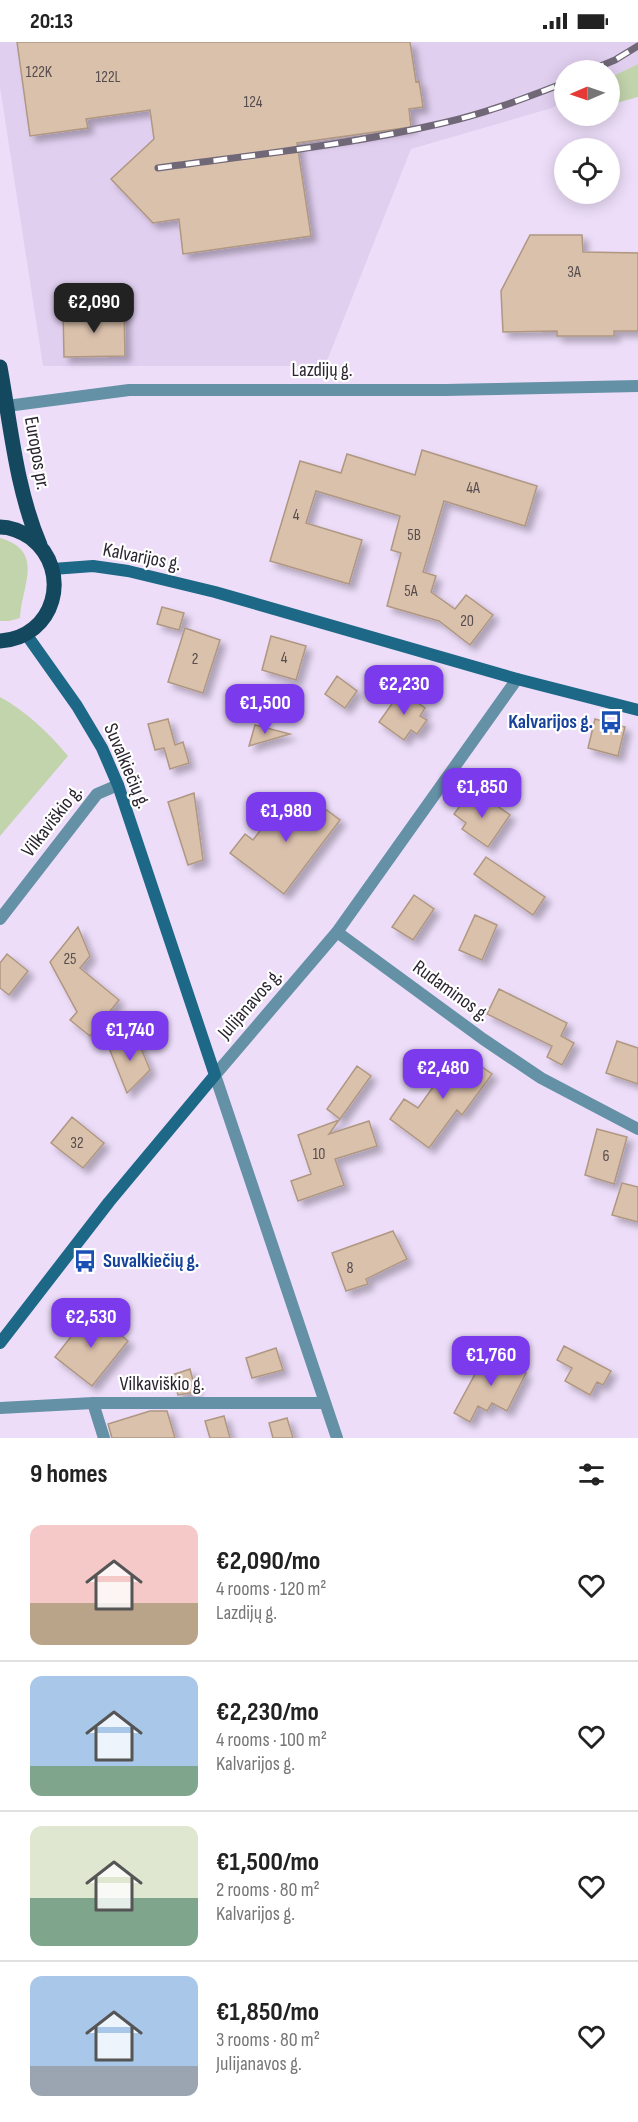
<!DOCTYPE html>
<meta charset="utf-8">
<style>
:root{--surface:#fff;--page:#f6f6f6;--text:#222;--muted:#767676;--line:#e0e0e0;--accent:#7c3aed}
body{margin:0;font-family:"Sofia Sans Condensed",sans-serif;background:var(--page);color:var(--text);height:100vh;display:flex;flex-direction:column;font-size:22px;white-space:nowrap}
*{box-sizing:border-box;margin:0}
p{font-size:20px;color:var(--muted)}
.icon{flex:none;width:33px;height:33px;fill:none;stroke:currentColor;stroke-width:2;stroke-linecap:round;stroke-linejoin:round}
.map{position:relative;height:1396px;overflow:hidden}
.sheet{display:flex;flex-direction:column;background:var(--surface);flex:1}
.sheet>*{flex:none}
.needle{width:39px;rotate:268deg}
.fabs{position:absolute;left:554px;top:18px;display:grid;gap:12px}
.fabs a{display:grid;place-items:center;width:66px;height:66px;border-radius:50%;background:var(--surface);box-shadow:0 3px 15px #0003;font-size:30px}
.price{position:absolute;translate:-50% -51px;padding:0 14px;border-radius:12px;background:var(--accent);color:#fff;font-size:20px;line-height:39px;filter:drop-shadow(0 2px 3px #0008)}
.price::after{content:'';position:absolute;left:50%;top:36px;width:18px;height:14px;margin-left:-9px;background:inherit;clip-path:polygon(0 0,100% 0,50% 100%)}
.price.active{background:#222;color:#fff}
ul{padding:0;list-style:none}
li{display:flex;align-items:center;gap:18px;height:150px;padding:0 30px}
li+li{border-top:2px solid var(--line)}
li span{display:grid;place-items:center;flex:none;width:168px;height:120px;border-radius:12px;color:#555}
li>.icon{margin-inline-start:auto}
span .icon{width:72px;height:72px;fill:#fffc;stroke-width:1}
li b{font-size:26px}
h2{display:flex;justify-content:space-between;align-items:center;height:72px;padding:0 30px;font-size:26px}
.status{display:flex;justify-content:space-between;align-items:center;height:42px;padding:0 30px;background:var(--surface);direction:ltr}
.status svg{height:16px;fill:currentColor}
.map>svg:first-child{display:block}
.built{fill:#e1cff0}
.green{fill:#c2d4ac}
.building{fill:#dac1ac;stroke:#af9782;stroke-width:1.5;filter:url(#shadow)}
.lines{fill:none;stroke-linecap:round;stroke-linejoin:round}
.minor{stroke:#6591a6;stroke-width:12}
.tertiary{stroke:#6591a6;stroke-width:12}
.secondary{stroke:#1c6886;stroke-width:12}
.primary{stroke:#14485e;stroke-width:15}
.rail-casing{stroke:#706777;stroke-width:7}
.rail{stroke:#fff;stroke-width:4.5;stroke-dasharray:14;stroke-linecap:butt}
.labels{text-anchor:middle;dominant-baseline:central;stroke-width:4.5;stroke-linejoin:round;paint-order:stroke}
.number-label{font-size:16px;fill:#574c4e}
.street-label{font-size:20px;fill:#2b252f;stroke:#fff}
.transit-label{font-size:20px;font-weight:bold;fill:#164399;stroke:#fff;text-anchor:end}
</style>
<div class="status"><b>20:13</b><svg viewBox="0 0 49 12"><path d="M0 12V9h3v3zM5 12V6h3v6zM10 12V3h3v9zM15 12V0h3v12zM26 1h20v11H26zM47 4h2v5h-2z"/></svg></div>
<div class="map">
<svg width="638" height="1396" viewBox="0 0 638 1396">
<defs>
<filter id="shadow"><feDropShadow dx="5.5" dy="5.5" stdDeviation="3" flood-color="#0004"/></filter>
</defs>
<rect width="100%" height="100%" fill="#edddf9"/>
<path class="built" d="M0 0H638V22L609 36V28H564V59L552 66 411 107 325 324H43L0 45Z"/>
<path class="green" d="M638 22V55L609 63V36Z
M0 496C46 509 21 545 20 576L9 579H0Z
M0 655C26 669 49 691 68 714L0 794Z"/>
<path class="building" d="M17 0H410L416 40 419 39 423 65 409 67 411 85 297 101 311 194 183 212 179 177 153 181 111 137 154 97 150 68 86 77 88 86 30 94Z
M530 193H582L583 210 638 211V289H614V294H557V289L503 290 501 249Z
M124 268 125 314 64 315 63 269Z
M422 408 537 444 525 484 444 459 423 530 436 534 431 550 455 567 466 553 493 573 470 603 439 579 387 564 401 511 391 508 400 474 316 449 306 481 362 498 349 542 270 519 300 419 341 431 347 412 415 433Z
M162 565 184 571 179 588 157 582Z
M185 586 220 598 203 651 168 640Z
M271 594 306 604 296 638 262 628Z
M337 634 357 649 345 666 325 652Z
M401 649 425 666 420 674 427 678 417 692 411 688 404 698 379 680Z
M168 677 175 703 183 700 189 721 170 727 164 706 155 708 148 682Z
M595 677 625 685 618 714 588 706Z
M255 683 290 692 249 704Z
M194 751 203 818 188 823 168 760Z
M288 752 311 770 317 761 340 778 284 852 230 811 245 792 253 798Z
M467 754 478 762 483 754 510 773 488 805 462 787 466 781 454 772Z
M486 815 545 855 533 873 474 832Z
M414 853 434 867 413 898 392 885Z
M475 873 497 883 482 918 459 908Z
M78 885 90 914 80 926 119 958 90 994 70 978 77 970 50 920Z
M7 912 28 929 9 953 0 946V921Z
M499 947 567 981 561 994 574 1001 562 1023 547 1015 552 1004 487 972Z
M136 994 150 1028 127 1051 109 1006Z
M617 999 638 1006V1042L606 1031Z
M459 1009 492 1032 462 1073 457 1068 429 1106 390 1077 404 1057 418 1066Z
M357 1024 371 1034 340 1077 327 1067Z
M72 1075 104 1101 83 1126 51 1101Z
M339 1078 329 1092 369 1079 377 1104 335 1117 344 1143 298 1159 291 1139 311 1132 298 1093Z
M597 1087 627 1095 614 1142 585 1133Z
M622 1141 638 1145V1180L612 1173Z
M393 1189 407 1217 366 1237 368 1242 346 1249 332 1211Z
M91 1269 128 1299 92 1344 55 1315Z
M564 1304 611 1329 603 1343 597 1340 590 1353 565 1339 572 1326 557 1318Z
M276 1306 283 1328 252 1336 246 1316Z
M487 1310 526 1331 507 1369 492 1361 487 1369 478 1364 470 1380 454 1371Z
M190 1327 196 1350 178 1353 172 1333Z
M150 1369H167L175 1396H112L108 1382Z
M224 1374 230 1396H210L205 1379Z
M287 1376 293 1396H273L269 1381Z"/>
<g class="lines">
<path class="minor" d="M0 877 97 752 118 743
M337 890 483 997 541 1036 638 1087
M93 1361 104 1396
M0 1366 93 1361H324
M337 1396 215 1033 337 890 517 637"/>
<path class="tertiary" d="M7 364 129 348H445L638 344"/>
<path class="secondary" d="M53 527 93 524 128 529 215 550 517 637 638 668
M0 1301 109 1160 215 1033 118 743 102 706 77 664 26 592"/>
<path class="primary" d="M0 325C11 385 16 446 40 503
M0 485C11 485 22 490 31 496 73 529 55 596 0 599"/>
<g class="rail-casing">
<path id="rail" d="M591 28 615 18 638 4
M158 126C253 113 349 103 443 81 484 72 525 56 564 41"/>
</g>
<use href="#rail" class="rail"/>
</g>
<defs>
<g id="bus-bare" transform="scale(1.8)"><path d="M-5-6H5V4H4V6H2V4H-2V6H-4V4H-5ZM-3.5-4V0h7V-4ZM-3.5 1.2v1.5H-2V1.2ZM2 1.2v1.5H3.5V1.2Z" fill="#1a4fb4" stroke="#fff" stroke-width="2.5" paint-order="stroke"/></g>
</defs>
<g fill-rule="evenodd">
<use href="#bus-bare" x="611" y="680"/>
<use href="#bus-bare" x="85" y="1219"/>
</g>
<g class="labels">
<g class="number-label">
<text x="39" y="30">122K</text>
<text x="108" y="35">122L</text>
<text x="253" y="60">124</text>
<text x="574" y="230">3A</text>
<text x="473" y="446">4A</text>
<text x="296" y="473">4</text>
<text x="414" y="493">5B</text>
<text x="411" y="549">5A</text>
<text x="467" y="579">20</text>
<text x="284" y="616">4</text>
<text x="195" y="617">2</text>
<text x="70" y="917">25</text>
<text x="77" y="1101">32</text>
<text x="319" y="1112">10</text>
<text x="606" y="1114">6</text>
<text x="350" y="1226">8</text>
</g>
<g class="street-label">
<text x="322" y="328">Lazdijų g.</text>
<text transform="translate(37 411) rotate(80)">Europos pr.</text>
<text transform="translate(142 515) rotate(11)">Kalvarijos g.</text>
<text transform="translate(127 724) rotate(67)">Suvalkiečių g.</text>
<text transform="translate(52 779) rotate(-52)">Vilkaviškio g.</text>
<text transform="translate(451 949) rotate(36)">Rudaminos g.</text>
<text transform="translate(250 962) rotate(-49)">Julijanavos g.</text>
<text x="162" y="1342">Vilkaviškio g.</text>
</g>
<g class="transit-label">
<text x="593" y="680">Kalvarijos g.</text>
<text x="103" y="1219" text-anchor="start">Suvalkiečių g.</text>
</g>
</g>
</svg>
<div class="fabs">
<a><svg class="needle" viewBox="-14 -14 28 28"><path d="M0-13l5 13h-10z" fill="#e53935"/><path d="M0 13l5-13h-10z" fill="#767676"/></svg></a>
<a><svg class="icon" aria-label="locate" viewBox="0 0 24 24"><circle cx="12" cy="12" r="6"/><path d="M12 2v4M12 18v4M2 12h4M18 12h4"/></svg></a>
</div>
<b class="price active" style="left:94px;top:292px">€2,090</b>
<b class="price" style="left:404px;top:674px">€2,230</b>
<b class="price" style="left:265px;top:693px">€1,500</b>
<b class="price" style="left:482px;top:777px">€1,850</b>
<b class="price" style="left:286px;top:801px">€1,980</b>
<b class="price" style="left:130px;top:1020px">€1,740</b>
<b class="price" style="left:443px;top:1058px">€2,480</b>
<b class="price" style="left:91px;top:1307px">€2,530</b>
<b class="price" style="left:491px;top:1345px">€1,760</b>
</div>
<section class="sheet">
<h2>9 homes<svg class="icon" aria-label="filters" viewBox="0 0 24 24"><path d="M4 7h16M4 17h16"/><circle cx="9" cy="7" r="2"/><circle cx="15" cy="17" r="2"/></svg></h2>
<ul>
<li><span style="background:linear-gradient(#f6c9c9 65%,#b9a48a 0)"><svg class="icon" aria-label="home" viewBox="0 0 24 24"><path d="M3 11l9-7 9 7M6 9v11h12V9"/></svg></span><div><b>€2,090/mo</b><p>4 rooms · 120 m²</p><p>Lazdijų g.</p></div><svg class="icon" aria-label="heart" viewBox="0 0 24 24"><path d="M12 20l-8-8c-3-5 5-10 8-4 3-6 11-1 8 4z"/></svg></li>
<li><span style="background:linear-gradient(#a9c7e8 75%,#7fa58c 0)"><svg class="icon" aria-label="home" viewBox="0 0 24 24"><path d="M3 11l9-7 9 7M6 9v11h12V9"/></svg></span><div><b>€2,230/mo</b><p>4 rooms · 100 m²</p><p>Kalvarijos g.</p></div><svg class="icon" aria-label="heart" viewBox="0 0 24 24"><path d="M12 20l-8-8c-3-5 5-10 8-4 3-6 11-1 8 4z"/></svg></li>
<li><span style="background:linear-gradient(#dfe7d0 60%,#7fa58c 0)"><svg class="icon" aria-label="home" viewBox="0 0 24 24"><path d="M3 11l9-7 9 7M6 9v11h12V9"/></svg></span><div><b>€1,500/mo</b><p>2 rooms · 80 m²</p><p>Kalvarijos g.</p></div><svg class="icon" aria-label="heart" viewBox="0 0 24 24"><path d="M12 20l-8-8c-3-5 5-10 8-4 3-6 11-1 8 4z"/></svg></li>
<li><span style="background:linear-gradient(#a9c7e8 75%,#9aa5b1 0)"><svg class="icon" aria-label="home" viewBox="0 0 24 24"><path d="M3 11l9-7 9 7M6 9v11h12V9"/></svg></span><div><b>€1,850/mo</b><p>3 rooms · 80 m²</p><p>Julijanavos g.</p></div><svg class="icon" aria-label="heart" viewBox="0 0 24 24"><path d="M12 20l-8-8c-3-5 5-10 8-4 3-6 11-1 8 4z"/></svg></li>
</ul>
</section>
